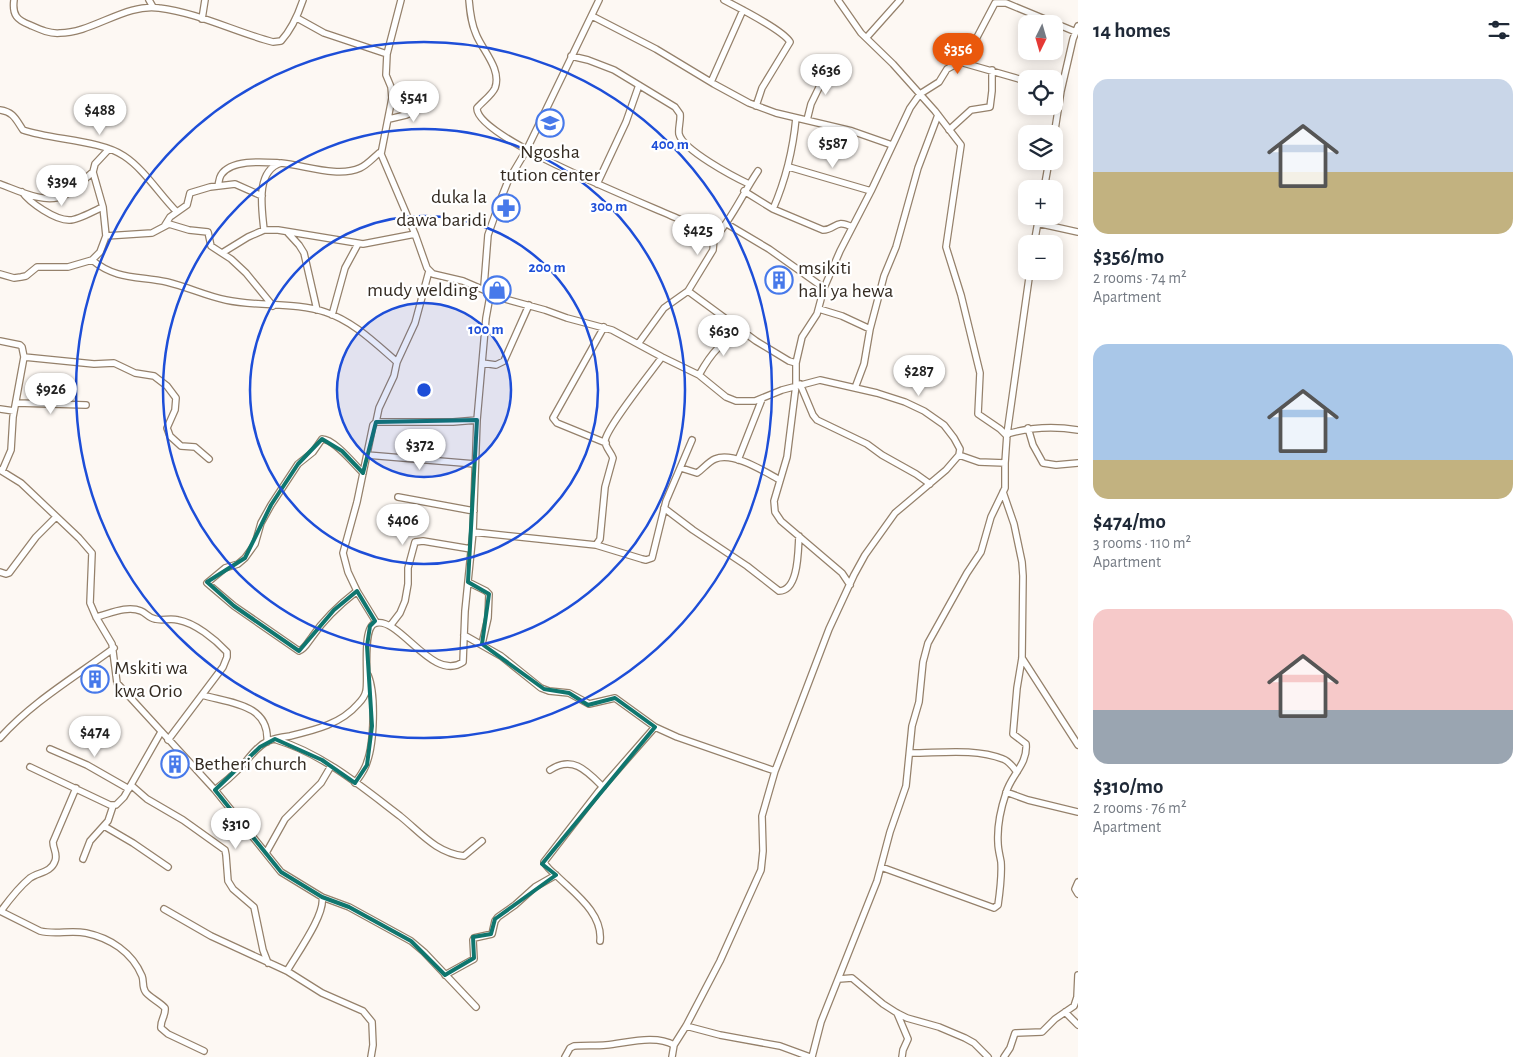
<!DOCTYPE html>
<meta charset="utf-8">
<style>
:root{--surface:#fff;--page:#f6f6f7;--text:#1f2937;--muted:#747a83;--accent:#ea580c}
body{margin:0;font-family:"Alegreya Sans",sans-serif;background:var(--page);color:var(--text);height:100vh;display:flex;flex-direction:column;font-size:19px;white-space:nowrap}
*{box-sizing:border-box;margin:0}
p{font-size:16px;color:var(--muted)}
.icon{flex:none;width:28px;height:28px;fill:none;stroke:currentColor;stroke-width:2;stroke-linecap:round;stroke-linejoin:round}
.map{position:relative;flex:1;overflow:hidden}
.sheet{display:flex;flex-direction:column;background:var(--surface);width:450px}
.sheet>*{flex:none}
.needle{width:32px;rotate:185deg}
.fabs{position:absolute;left:1018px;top:15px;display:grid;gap:10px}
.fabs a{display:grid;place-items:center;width:45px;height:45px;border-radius:10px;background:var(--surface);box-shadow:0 2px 12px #0003;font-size:25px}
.price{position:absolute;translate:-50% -42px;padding:0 11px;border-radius:18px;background:#fff;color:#222;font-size:16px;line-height:32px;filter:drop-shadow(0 1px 2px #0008)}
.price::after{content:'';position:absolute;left:50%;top:30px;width:15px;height:11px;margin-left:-8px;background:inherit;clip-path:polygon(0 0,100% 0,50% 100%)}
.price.on{background:var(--accent);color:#fff}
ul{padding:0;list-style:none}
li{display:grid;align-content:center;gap:10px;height:265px;padding:0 15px}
li span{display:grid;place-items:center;height:155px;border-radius:15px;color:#555}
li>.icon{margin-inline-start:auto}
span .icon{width:90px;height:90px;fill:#fffc;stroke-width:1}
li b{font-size:21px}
h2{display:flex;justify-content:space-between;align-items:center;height:60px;padding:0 15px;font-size:21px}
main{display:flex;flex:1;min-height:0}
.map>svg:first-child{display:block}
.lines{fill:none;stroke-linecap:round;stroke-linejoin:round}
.minor-casing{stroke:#95816b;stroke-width:8}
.minor{stroke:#fff;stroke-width:5.5}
.marked{fill:none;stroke:#0f766e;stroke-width:4;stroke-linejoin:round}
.ring{fill:none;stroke:#1d4ed8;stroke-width:2.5}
.labels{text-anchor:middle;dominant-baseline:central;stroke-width:4.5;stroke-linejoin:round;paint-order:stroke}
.poi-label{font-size:20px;fill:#342b22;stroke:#fff;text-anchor:start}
.centre{fill:#1d4ed8;stroke:#fff;stroke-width:2.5}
.ring-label{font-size:15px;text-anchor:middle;font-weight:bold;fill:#1d4ed8;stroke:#fff;stroke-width:4.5;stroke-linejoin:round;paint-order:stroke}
</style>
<main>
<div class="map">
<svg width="1078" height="1057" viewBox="0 0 1078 1057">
<rect width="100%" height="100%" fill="#fdf8f3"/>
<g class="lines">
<g class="minor-casing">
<path id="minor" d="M14 0C12 15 17 20 30 25 39 29 49 34 60 33 92 33 126 3 159 8 199 13 235 32 273 42L281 41C292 29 298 15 303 0
M149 0 153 7
M401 0 387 54 386 75 391 87 392 98 381 154 415 234 427 268 433 274 463 281 484 290
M469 0C470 12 471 23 476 34 482 50 502 69 495 88 492 95 482 102 477 108 475 138 651 206 681 220 692 225 703 232 714 239L713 250 688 291 664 308 638 344
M599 0 527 149 508 181 500 201 488 235 484 286 487 294 545 310 567 318 612 330 662 357 699 375 726 397 736 401H755L782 390 820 380 877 393 905 402 924 411 944 425 954 438 960 449 959 455 946 470 895 513 865 555 854 575 829 629 775 771 762 816 763 851 761 870 720 961 686 1026 674 1045 672 1057
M724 0C739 8 783 30 790 42L762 88 756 106
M838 0 861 33 893 64 935 111 961 145 946 247 961 295 980 373 978 414 1000 429 1007 436
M592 16 656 49 714 84 749 103 776 113 852 131 892 145
M297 18 324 33 387 54
M202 19 205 0
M867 37 900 0
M571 56 588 60 614 70 675 107 680 114C681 120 678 128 679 134 683 150 734 177 749 184
M960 62 1026 81
M711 82 743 10
M0 110C14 112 16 120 23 130 52 140 100 140 124 156 144 169 160 195 177 212
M389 119 406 115 430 104
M807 120 811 104 829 67
M949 130 971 110 990 107 992 91V70
M1054 136 1061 91 1073 39 1078 26
M789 167 871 191
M0 184C19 191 46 205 65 195 75 190 84 179 93 172
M597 184 626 122 639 85
M218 186C219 182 219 178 221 175 231 159 264 162 279 163
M1044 189 1049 161
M744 191 773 209 823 230C836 230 835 218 852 227
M22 192C30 203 55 220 69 220 77 221 95 210 103 207
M773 209C786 179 793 150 796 118
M1037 223 1078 232
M727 224 769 249 824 288
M165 225 170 217 187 205 190 193 210 187 235 184 262 196
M264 230C262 209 255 171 281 163 304 165 338 178 360 168 367 165 373 158 379 153
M288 233 299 245 304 253 317 310
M106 236 103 207 93 172 95 164 109 149
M714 239C732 219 743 193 758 171
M1034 244 1039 216
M222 253 248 237 264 230H278L363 244 415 234
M92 260C116 280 139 276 167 282 188 287 206 296 226 300 258 307 295 302 325 312 353 321 375 343 397 362
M0 274 14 278 21 277 26 276 37 267H68L92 260 100 252 106 236 152 233 169 224 189 230 208 232 211 246 231 259 246 273 273 306
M688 291 756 341 789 361 796 363
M819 309 842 316 870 329
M332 315 345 268 358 244
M604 327 553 418 557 423 606 443
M0 341 20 345 22 347 24 357 13 417 11 450 2 471
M24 357 94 364 114 363 135 373 154 376 167 386 176 398 175 410 167 428 170 436 181 446 195 447 209 459
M482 363 496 365 504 361 529 305
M699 375C710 355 723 337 746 333
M800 384 813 415 817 420 867 444 882 455 916 474 930 484
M855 388 864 364 870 329 884 276 896 247 918 168 938 115
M16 403 86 405
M0 409 14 411
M376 422 379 408 394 376 397 362 415 323 429 271
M1028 428 1033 445 1043 463 1056 465 1078 463
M1007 434C1031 427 1053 426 1078 430
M367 455 475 464
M959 455 979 462 1005 463
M738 460 762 399
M681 468 697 473C703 469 708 462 715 459 733 451 765 472 780 480
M0 470 21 483 79 538 92 553 90 603 96 617 112 644 117 683 215 790 281 872 322 897C326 914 296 955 287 971
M398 497 474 511
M664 508 693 530 747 566 779 591C799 591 798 550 799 536
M473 532 596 545 600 539 605 487 613 458C611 452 605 447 605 441 606 428 652 371 662 357
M596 545 642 559 646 560 652 558 666 501 692 440
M0 572 6 574 9 573 36 537 56 517
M468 582 486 591 489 594 488 618 482 644
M850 585 842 573 781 521 775 512 774 501 787 457 796 385V363L802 337 817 314 824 288 840 251 871 191 910 108 920 94 939 82 947 69 960 62 975 41 995 3H1006L1076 32
M357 591C339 605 324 619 312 637 308 642 305 649 299 651L234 606 207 583 225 568 238 564 245 558 255 544 261 523 271 505 298 464 313 452 322 439C334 439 354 464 363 473
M96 617C109 614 127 605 141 611 146 613 149 618 155 619 162 621 170 618 178 620 195 623 215 639 227 652V657L223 667 168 740
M376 622 357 591 348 572 343 553 357 502 373 425 376 422H453L477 420
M390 626 400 613 405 601 408 584V568L415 542 423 541 471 549
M464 635 501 656 541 688 549 691 569 693 589 704 615 698 655 727 677 737 775 771
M1022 658 1078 745
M202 695C230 703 270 704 267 742
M0 738C32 702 75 677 114 648
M277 740C323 754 362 787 400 816 420 832 436 853 464 856L482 841
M50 749 87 765 129 789
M911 753C940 753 975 748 1003 759 1009 761 1013 767 1017 772
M30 767 110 805H116L124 797 161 732
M550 770C573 755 587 771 603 787
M355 783C360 776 365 770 367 762 374 743 376 694 368 675
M131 785 147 799 183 820 225 850 226 855 228 881 233 889 254 907 263 950 268 963
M215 790C224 783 233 775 241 767 249 758 257 746 268 741 275 738 283 737 290 736 315 730 341 724 358 704 361 701 365 696 366 691 369 678 361 626 376 623 400 617 433 683 463 662L465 611 473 532 477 420 486 318 490 296
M1006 792 1028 800 1078 812
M104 826 133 843 168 867
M266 853 285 819 321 783 331 766
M83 859 90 841 108 821 113 806
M881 867 994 908 998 905C1000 891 1002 876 1001 862 1000 856 998 849 998 843 997 827 1001 808 1006 793 1011 775 1028 764 1026 744L1013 734 1017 688 1022 658 1023 576 1022 562 1014 524 1003 492
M1078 882 1075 889 1078 894
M322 897 349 907 411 941 424 952 476 1007
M164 909 211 936 287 971 322 993 363 1011 372 1022 373 1045 371 1057
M0 911 40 931C55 935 70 930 86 933 110 938 132 952 142 976 144 981 142 986 145 991 147 996 160 1002 165 1008 166 1016 160 1020 161 1028L168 1034 204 1051
M1 911C9 900 19 887 30 878 38 872 51 873 55 861 58 854 53 849 53 842L76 788
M600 941C603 913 574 893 557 876 552 872 547 868 544 862L599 791 655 727
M445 975 474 959 473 940 474 938 492 934 495 921 498 917 515 905 535 887 556 875
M839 979 852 978 883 1004 897 1013 907 1018 939 1027 965 1038 974 1043 988 1057
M1065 1012 1078 1025
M897 1013 908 1039 903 1050 902 1057
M686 1026 720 1035 780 1046 810 1057
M565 1057 570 1048 574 1046C585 1045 596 1046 606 1045 627 1043 655 1034 674 1045
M812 1057 821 1022 877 881 890 832 906 786 912 726 919 702 923 662 928 643 967 573 981 552 991 517 1005 488V463L1007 434 1030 271
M1004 1057 1010 1048 1015 1033 1042 1032 1055 1019 1074 1006 1077 997 1078 975"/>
</g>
<use href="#minor" class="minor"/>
</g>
<path class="marked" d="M477 420 468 582 489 594 482 644 544 689 569 693 588 705 615 698 655 727 542 864 556 875 495 919 491 934 473 937 474 958 445 975 411 941 349 907 322 897 281 872 215 790 260 747 275 739 322 760 355 783 367 765 372 726 367 646 370 626 375 621 357 591 334 610 299 651 234 606 207 582 245 558 271 505 298 464 322 439 342 451 363 473 376 422Z"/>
<circle cx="424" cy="390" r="87" fill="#1d4ed8" fill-opacity=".12"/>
<g class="ring">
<circle cx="424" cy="390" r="87"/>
<circle cx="424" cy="390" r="174"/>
<circle cx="424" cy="390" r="261"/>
<circle cx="424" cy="390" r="348"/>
</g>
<defs>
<g id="school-ring" transform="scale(1.4375)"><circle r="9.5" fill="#fff" stroke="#4779ea" stroke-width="1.5"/><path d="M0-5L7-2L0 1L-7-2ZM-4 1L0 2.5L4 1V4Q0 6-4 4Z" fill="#4779ea"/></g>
<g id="pharmacy-ring" transform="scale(1.4375)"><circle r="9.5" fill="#fff" stroke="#4779ea" stroke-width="1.5"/><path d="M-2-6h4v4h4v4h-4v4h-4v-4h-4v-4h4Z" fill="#4779ea"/></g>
<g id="building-ring" transform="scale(1.4375)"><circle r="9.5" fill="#fff" stroke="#4779ea" stroke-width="1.5"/><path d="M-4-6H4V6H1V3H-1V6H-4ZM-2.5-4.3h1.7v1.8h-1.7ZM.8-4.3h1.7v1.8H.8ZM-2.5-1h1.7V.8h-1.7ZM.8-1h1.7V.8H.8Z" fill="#4779ea"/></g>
<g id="shop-ring" transform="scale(1.4375)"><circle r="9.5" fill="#fff" stroke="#4779ea" stroke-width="1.5"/><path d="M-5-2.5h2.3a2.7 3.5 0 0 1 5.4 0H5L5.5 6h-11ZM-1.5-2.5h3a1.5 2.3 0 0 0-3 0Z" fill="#4779ea"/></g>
</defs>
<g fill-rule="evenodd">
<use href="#school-ring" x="550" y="123"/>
<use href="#pharmacy-ring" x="506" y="208"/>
<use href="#building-ring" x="779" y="280"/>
<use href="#shop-ring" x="497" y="290"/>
<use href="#building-ring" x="95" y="679"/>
<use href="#building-ring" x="175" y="764"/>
</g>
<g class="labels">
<g class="poi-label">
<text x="550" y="152" text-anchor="middle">Ngosha<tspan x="550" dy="23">tution center</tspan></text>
<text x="487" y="197" text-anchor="end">duka la<tspan x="487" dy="23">dawa baridi</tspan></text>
<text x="798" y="268">msikiti<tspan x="798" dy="23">hali ya hewa</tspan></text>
<text x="478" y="290" text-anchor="end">mudy welding</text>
<text x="114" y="668">Mskiti wa<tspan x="114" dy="23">kwa Orio</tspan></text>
<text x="194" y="764">Betheri church</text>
</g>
</g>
<circle cx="424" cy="390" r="8" class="centre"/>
<g class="ring-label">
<text x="670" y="149">400 m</text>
<text x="609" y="211">300 m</text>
<text x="547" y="272">200 m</text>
<text x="486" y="334">100 m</text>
</g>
</svg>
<div class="fabs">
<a><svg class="needle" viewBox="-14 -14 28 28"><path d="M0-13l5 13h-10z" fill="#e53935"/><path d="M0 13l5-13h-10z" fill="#747a83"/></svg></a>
<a><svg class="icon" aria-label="locate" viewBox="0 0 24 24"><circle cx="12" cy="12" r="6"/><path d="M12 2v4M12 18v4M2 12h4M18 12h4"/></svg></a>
<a><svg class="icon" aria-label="layers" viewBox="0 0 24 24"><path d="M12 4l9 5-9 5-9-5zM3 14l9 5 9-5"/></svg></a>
<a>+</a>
<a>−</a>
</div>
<b class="price on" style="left:958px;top:75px">$356</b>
<b class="price" style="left:826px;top:96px">$636</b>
<b class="price" style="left:414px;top:123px">$541</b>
<b class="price" style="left:100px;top:136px">$488</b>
<b class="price" style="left:833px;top:169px">$587</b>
<b class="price" style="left:62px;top:207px">$394</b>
<b class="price" style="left:698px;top:256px">$425</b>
<b class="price" style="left:724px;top:357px">$630</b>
<b class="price" style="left:919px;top:397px">$287</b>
<b class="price" style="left:51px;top:415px">$926</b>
<b class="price" style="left:420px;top:471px">$372</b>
<b class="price" style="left:403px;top:546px">$406</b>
<b class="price" style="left:95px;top:758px">$474</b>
<b class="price" style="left:236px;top:850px">$310</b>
</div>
<section class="sheet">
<h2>14 homes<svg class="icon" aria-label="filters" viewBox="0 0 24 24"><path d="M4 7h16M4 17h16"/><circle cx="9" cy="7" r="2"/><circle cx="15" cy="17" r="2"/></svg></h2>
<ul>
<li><span style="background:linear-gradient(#c9d6e8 60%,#c2b280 0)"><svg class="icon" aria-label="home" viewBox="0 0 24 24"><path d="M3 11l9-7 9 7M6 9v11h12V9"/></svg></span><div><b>$356/mo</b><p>2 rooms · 74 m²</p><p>Apartment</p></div></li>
<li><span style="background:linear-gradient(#a9c7e8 75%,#c2b280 0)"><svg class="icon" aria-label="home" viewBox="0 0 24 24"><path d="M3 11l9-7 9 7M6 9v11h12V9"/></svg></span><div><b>$474/mo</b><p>3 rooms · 110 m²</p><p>Apartment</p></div></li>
<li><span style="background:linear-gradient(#f6c9c9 65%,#9aa5b1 0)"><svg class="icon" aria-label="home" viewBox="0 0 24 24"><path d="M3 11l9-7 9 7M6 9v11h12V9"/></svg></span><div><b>$310/mo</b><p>2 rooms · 76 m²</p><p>Apartment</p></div></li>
</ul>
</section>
</main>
